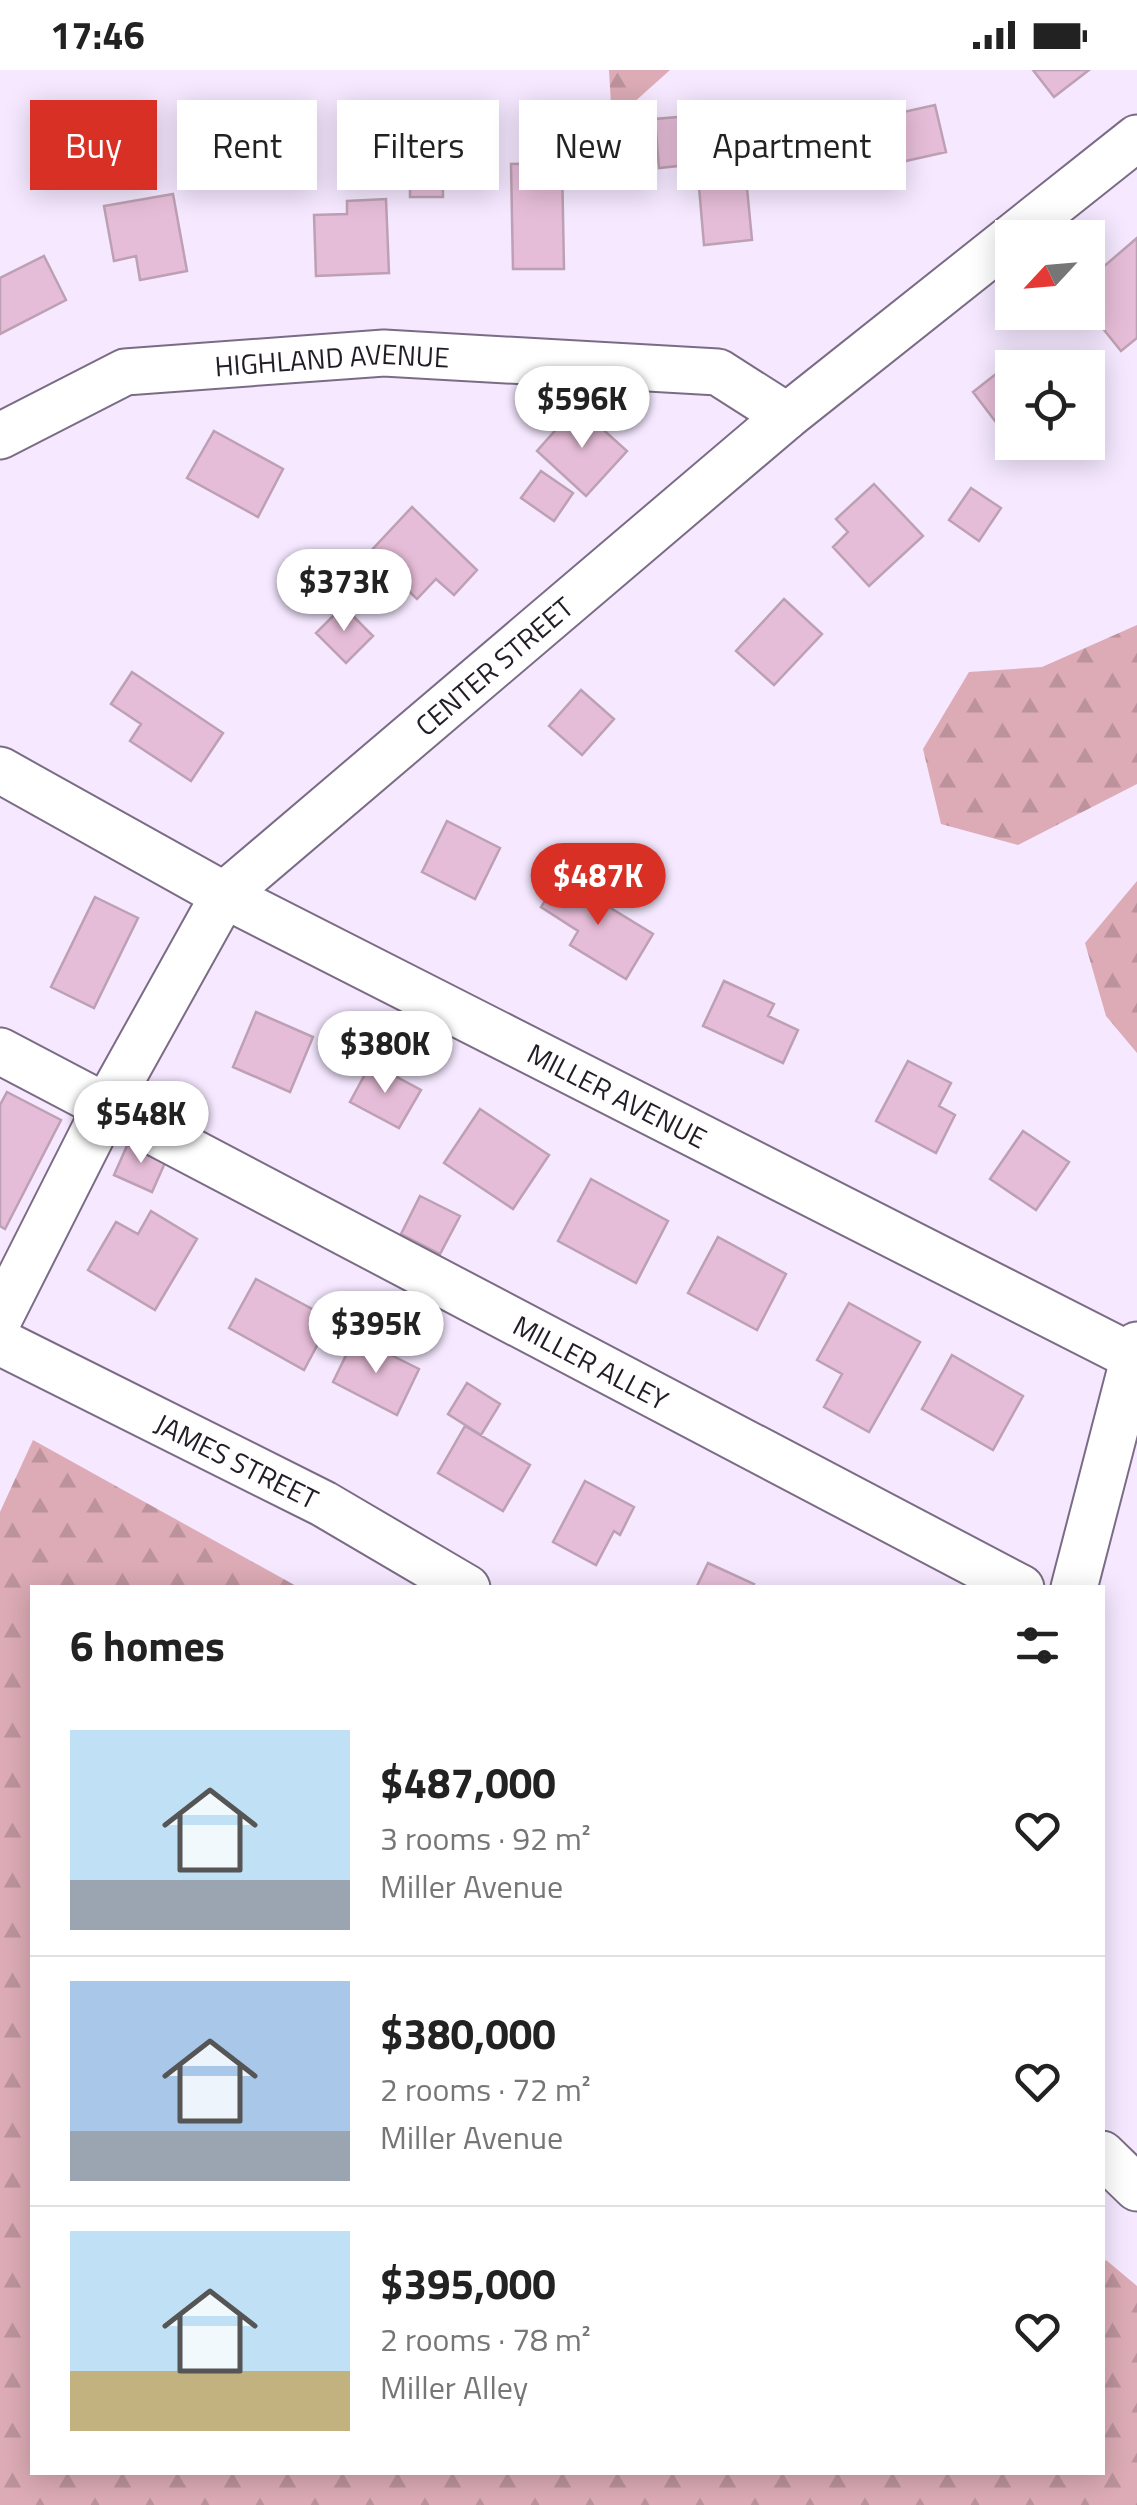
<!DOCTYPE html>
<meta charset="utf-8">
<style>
:root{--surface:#fff;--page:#f2f2f2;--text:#222;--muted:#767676;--line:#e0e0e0;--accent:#d93025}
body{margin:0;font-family:"Titillium Web",sans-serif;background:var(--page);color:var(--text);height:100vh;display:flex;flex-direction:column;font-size:38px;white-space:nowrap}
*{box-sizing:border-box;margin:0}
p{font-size:32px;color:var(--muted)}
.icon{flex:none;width:55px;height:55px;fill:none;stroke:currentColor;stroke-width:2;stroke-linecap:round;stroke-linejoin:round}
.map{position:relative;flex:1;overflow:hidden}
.sheet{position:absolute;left:30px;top:1515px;width:1075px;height:890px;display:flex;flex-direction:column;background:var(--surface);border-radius:0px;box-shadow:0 5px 25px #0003}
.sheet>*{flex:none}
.hud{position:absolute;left:30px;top:30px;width:1078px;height:90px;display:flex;gap:20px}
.needle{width:65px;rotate:244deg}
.fabs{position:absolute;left:995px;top:150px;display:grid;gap:20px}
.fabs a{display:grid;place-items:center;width:110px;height:110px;border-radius:0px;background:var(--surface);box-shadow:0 5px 25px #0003;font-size:50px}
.price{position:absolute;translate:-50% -85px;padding:0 22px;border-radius:35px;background:#fff;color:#222;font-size:32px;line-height:65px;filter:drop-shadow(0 2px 5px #0008)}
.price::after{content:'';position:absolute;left:50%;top:60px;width:30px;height:22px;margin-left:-15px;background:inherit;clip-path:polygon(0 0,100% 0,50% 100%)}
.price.on{background:var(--accent);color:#fff}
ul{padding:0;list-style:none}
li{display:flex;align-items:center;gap:30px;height:250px;padding:0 40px}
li+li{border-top:2px solid var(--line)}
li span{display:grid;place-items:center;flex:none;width:280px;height:200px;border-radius:0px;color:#555}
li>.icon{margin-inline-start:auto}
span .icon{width:120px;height:120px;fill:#fffc;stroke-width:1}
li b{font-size:42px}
h2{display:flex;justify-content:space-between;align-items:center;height:120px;padding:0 40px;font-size:42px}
.pill{padding:0 35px;border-radius:0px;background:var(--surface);box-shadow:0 5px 25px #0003;font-size:35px;line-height:90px}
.pill.on{background:var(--accent);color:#fff}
.status{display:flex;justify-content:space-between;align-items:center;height:70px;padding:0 50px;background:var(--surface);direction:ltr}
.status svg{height:28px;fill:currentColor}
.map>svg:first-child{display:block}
.forest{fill:url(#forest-firs)}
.building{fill:#e6bdd8;stroke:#bda0b3;stroke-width:2.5}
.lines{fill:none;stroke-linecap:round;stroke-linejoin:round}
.minor-casing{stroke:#7b6c85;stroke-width:49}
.minor{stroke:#fff;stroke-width:45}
.labels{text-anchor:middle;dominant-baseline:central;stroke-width:8;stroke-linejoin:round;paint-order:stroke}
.street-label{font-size:28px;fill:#221c26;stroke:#fbfbfb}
</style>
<div class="status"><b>17:46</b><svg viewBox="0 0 49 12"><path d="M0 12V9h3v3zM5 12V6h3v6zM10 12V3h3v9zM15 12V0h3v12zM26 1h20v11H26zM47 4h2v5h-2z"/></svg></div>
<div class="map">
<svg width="1137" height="2435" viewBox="0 0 1137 2435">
<defs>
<pattern id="forest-firs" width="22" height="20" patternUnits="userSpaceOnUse" patternTransform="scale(2.5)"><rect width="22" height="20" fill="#dcabb5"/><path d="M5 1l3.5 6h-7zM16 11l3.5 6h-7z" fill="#bc939c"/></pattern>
</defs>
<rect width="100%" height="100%" fill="#f5e8ff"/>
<path class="forest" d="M609 0H670L612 52Z
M1137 555V714L1018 775 941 754 923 679 969 602 1042 597Z
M1137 811V983L1106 946 1085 873Z
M33 1370 298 1517 32 1518V2402H1102V2196L1106 2190 1137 2216V2435H0V1442Z"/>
<path class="building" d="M1033 0H1089L1054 27Z
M935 35 946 82 870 99 859 52Z
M700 45 705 90 744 87 752 170 704 175 697 94 659 98 655 49Z
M410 83H442L443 127H410Z
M562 93 564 199H513L511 94Z
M173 124 187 201 140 210 136 186 114 191 104 136Z
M386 129 389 203 316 206 314 145 347 144V131Z
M1137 168V268L1121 281 1088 240V210Z
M44 186 66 230 0 264V208Z
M1015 289 1021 298H1012V372H1019L1014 376 973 322Z
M577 336 627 381 586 426 537 381Z
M214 361 283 399 258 447 187 408Z
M541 401 573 423 554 451 521 428Z
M874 414 923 466 869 516 833 477 848 462 836 449Z
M971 418 1001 438 979 471 949 450Z
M412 437 477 500 454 525 436 509 417 529 369 483Z
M784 529 822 564 774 615 736 581Z
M343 536 373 566 346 593 316 563Z
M132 602 223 663 191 711 130 671 141 654 111 634Z
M581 620 614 649 582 685 549 656Z
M447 751 500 778 475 829 422 802Z
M560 807 653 864 626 909 570 875 578 861 541 837Z
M95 827 138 848 94 938 51 917Z
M724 911 774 934 768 946 798 960 783 993 703 956Z
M256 942 313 967 290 1022 233 997Z
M908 991 951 1013 939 1036 955 1045 936 1083 876 1051Z
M371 993 421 1020 399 1058 350 1032Z
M7 1022 61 1050 5 1159 0 1156V1035Z
M480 1039 549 1085 513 1139 444 1093Z
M1023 1061 1069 1092 1036 1140 990 1109Z
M130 1069 168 1086 152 1122 114 1105Z
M591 1109 668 1151 636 1213 558 1171Z
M420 1126 460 1146 440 1184 401 1164Z
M151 1141 197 1169 155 1240 88 1200 116 1152 138 1164Z
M718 1167 786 1204 757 1260 688 1223Z
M256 1209 331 1249 304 1300 229 1258Z
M849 1233 920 1272 869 1362 824 1337 842 1304 817 1290Z
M355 1267 419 1299 397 1345 333 1312Z
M952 1285 1023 1326 993 1380 922 1339Z
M467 1313 500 1334 481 1365 448 1344Z
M465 1356 530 1395 503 1441 438 1403Z
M585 1411 634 1437 620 1465 614 1461 596 1495 553 1472Z
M708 1493 754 1514 752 1518H696Z"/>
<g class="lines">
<g class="minor-casing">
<g id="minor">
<path id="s1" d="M0 366 125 302 384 283 718 302 787 346"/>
<path id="s2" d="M0 700 224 825 1133 1287"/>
<path id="s3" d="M0 981 1021 1518"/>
<path id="s4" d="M0 1247 106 1037 224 825 787 346 1137 68"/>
<path id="s5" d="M0 1272 324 1434 467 1518"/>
<path d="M1074 1518 1137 1275"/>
<path d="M1102 2084 1137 2118"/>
</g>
</g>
<use href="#minor" class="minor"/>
</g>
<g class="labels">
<g class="street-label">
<text stroke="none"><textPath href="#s1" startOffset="348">HIGHLAND AVENUE</textPath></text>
<text stroke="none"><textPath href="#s4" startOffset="832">CENTER STREET</textPath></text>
<text stroke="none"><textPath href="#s2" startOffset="698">MILLER AVENUE</textPath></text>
<text stroke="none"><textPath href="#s3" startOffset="668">MILLER ALLEY</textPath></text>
<text stroke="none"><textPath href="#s5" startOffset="265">JAMES STREET</textPath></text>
</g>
</g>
</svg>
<div class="fabs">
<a><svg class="needle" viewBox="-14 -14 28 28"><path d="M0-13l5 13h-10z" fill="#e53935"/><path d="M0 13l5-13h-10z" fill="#767676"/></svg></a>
<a><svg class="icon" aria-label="locate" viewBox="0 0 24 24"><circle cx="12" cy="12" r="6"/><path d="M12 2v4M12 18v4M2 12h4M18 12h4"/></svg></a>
</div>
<b class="price" style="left:582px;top:381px">$596K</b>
<b class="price" style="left:344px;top:564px">$373K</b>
<b class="price on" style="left:598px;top:858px">$487K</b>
<b class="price" style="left:385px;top:1026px">$380K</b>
<b class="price" style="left:141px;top:1096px">$548K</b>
<b class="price" style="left:376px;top:1306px">$395K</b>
<div class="hud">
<a class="pill on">Buy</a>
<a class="pill">Rent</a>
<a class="pill">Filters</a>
<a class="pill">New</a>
<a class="pill">Apartment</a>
</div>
<section class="sheet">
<h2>6 homes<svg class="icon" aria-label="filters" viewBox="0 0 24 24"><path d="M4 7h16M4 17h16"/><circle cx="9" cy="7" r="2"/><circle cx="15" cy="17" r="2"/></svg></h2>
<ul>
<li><span style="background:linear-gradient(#bfe0f5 75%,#9aa5b1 0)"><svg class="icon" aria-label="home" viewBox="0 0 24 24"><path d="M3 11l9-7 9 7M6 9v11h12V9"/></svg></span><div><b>$487,000</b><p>3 rooms · 92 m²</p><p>Miller Avenue</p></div><svg class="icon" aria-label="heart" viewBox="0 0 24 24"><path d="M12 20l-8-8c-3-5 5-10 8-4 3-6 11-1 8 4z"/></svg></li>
<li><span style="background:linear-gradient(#a9c7e8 75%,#9aa5b1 0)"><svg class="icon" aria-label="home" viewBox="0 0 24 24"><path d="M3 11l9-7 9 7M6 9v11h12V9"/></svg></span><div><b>$380,000</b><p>2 rooms · 72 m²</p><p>Miller Avenue</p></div><svg class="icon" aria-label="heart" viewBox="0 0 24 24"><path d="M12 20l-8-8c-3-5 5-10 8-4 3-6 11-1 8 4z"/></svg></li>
<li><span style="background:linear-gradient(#bfe0f5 70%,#c2b280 0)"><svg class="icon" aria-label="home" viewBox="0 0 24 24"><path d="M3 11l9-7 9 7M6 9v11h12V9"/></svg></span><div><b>$395,000</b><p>2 rooms · 78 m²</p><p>Miller Alley</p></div><svg class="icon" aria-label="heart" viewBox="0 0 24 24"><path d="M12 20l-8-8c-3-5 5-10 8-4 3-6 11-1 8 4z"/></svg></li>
</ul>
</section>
</div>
